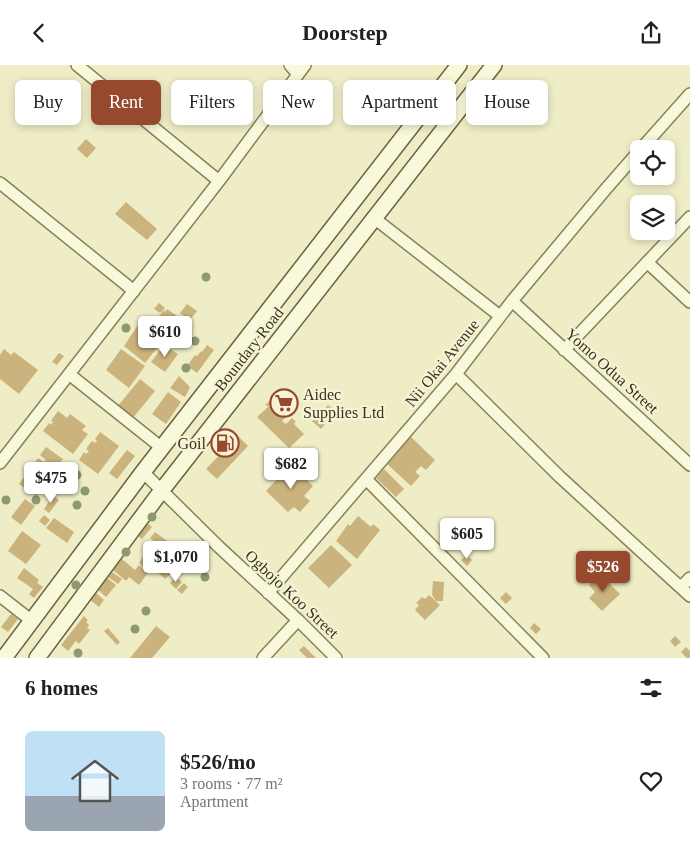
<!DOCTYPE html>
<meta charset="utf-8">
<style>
:root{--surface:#fff;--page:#f2f2f2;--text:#222;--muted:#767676;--accent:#97492d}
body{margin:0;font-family:Georgia,serif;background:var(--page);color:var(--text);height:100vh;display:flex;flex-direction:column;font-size:19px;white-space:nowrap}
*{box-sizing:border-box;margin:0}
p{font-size:16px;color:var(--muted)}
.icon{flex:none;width:28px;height:28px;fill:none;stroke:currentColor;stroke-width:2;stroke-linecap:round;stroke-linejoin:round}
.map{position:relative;height:593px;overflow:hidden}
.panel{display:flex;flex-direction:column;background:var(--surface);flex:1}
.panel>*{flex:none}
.hud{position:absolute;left:15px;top:15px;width:660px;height:45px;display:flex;gap:10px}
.tools{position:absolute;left:630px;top:75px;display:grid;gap:10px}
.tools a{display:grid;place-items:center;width:45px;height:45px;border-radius:8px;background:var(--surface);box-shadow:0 2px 8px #0003;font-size:25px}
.price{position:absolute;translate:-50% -42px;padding:0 11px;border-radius:5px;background:#fff;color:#222;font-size:16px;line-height:32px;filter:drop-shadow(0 1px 2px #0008)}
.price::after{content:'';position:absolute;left:50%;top:30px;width:15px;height:11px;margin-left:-8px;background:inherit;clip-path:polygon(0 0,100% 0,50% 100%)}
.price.active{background:var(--accent);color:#fff}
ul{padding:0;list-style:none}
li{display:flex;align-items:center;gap:15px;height:125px;padding:0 25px}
li span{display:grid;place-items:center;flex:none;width:140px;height:100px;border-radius:8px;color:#555}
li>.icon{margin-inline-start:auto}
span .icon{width:60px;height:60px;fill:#fffc;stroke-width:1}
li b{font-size:21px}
h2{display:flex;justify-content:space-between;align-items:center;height:60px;padding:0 25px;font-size:21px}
.pill{padding:0 18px;border-radius:8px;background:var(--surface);box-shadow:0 2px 8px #0003;font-size:18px;line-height:45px}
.pill.active{background:var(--accent);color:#fff}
header{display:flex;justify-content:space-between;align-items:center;height:65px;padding:0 25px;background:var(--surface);font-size:22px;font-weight:700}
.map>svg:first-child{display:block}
.building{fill:#cbb37d}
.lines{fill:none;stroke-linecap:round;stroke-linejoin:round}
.street-casing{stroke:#89805c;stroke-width:14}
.secondary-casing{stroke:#6b613f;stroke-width:18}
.street{stroke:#f8f8da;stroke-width:11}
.secondary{stroke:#f8f8da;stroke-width:15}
.tree{fill:#8d996e}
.labels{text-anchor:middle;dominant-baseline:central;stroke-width:4.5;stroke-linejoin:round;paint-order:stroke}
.street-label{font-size:16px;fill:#393320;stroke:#f5f5d6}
.poi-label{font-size:16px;fill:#393320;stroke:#f5f5d6;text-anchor:start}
</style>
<header><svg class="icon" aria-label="back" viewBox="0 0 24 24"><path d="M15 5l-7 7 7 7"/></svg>Doorstep<svg class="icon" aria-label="share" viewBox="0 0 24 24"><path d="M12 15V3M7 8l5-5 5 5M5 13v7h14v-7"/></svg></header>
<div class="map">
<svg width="690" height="593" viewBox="0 0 690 593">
<rect width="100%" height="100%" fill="#eeedc6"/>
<path class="building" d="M86 74 96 83 87 93 77 84Z
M126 137 157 164 147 175 115 149Z
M159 238 165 243 160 248 154 244Z
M187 239 197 246 190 255 180 248Z
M167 244 177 251 174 253 169 249 178 257 145 298 124 281 138 260 140 261 145 255 152 260 164 245 165 247Z
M164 280 178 289 165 307 151 297Z
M207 280 214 285 197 308 187 301 195 290 197 291 201 286 202 287Z
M4 284 11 290 14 287 38 305 19 329 0 314V290Z
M121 284 145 301 129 323 106 305Z
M59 288 64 291 57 300 52 297Z
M179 311 190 322 185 332 170 323Z
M140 314 155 326 132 354 117 342Z
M168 327 181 337 166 359 152 349Z
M274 332 290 348 282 356 286 359 292 353 296 357 294 359 304 369 289 383 257 352 269 341 265 340Z
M328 340 336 346 321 364 312 356 322 344 323 346Z
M58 346 67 353 70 349 86 361 82 365 88 369 73 389 43 366 49 358 51 360 53 357 51 356Z
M100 367 119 381 98 409 79 395 84 387 86 389 89 386 86 384 92 376 95 378 97 376 95 374Z
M238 371 248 381 217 414 206 404Z
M410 371 435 395 426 405 421 401 415 407 420 411 411 421 386 398Z
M46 382 63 394 50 413 45 409 40 415 45 418 36 431 19 419 38 393 44 397 46 395 40 390Z
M127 385 135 391 117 414 109 408Z
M291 399 313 421 304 431 310 436 300 447 294 442 288 447 266 426Z
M384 404 404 424 396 432 376 413Z
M53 431 59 435 49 448 44 444Z
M25 434 35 441 21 460 11 452Z
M44 450 50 455 45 461 39 456Z
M358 451 371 462 373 459 380 465 357 494 336 476 348 459 350 461Z
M54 453 74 467 67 478 46 463Z
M143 454 152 462 142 474 133 467Z
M22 466 41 480 26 499 8 486Z
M155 467 170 478 165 485 150 473Z
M154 477 167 487 162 494 149 484Z
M331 480 352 500 329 523 308 503Z
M145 489 157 500 150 508 139 498Z
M467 490 472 495 467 501 461 495Z
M122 494 135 505 139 500 148 508 139 520 129 512 126 516 113 505Z
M164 495 172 502 170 504 173 507 165 514 155 505Z
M24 503 39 515 37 518 43 522 34 533 29 529 33 524 17 513Z
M112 507 122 514 118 519 108 512Z
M600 509 620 529 602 546 589 533 595 527 589 520Z
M106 512 116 520 106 532 97 524Z
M176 512 182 517 176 524 170 518Z
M433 516 444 517 443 536H436L432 530Z
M184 518 188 522 182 529 177 525Z
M95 527 104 535 99 542 89 534Z
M506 527 512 533 506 539 500 533Z
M429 530 440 540 425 555 415 545 419 540 416 538 422 532 425 534Z
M11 549 18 554 8 567 1 562Z
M84 551 88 555 86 557 89 560 87 563 90 565 79 579 76 576 68 586 61 580Z
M534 558 541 564 536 569 530 563Z
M156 561 170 572 152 593H130Z
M108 563 120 577 117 580 104 566Z
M675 571 681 577 675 582 670 576Z
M304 581 316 593H307L299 585Z
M686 582 690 586V593H687L681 587Z"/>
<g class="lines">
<g class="street-casing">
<path id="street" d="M77 0 219 116
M290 0 298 9
M641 84 690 29
M0 118 134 226
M374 153 500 251
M647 197 690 237
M512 236 690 400
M564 285 690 152
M69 309 162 383
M456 309 560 412 690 531
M0 398 219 116 305 0
M143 407 219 482 298 555 336 593
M366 414 543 593
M681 522 690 513
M268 528 456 309 512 236 605 125 639 86
M0 531 32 556
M263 593 298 555"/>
</g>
<g class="secondary-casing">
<path id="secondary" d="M4 593 143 407 459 0
M37 593 162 425 494 0"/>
</g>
<use href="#street" class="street"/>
<use href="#secondary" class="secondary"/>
</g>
<g class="tree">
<circle cx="206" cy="212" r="4.5"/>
<circle cx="126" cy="263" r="4.5"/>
<circle cx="195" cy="276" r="4.5"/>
<circle cx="186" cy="303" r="4.5"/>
<circle cx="77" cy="410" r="4.5"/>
<circle cx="85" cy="426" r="4.5"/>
<circle cx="6" cy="435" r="4.5"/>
<circle cx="36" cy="435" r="4.5"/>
<circle cx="77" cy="440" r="4.5"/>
<circle cx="152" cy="452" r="4.5"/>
<circle cx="187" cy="481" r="4.5"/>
<circle cx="126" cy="487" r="4.5"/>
<circle cx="205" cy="512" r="4.5"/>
<circle cx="76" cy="520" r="4.5"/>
<circle cx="146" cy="546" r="4.5"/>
<circle cx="135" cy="564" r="4.5"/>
<circle cx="78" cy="588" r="4.5"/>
</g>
<defs>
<g id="supermarket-ring" transform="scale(1.4375)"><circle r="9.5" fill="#f5f5d6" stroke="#97492d" stroke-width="1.5"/><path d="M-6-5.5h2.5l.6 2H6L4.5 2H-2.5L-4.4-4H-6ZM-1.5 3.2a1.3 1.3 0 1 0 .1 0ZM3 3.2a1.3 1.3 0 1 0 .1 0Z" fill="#97492d"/></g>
<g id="fuel-ring" transform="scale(1.4375)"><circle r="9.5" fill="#f5f5d6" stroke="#97492d" stroke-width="1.5"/><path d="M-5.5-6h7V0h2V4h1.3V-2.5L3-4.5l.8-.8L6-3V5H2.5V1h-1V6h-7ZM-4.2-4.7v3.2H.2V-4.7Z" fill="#97492d"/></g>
</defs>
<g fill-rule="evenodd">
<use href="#supermarket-ring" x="284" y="338"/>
<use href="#fuel-ring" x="225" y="378"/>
</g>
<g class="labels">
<g class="street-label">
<text transform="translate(249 284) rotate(-52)">Boundary Road</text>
<text transform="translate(442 298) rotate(-51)">Nii Okai Avenue</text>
<text transform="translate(612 306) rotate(42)">Yomo Odua Street</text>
<text transform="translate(292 529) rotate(43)">Ogbojo Koo Street</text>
</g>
<g class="poi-label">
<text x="303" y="329">Aidec<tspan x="303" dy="18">Supplies Ltd</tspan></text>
<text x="206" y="378" text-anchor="end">Goil</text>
</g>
</g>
</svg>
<div class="tools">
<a><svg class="icon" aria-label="locate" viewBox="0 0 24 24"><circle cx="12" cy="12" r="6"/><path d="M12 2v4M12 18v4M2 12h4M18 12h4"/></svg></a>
<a><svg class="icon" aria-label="layers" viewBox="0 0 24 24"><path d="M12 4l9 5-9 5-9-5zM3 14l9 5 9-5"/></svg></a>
</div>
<b class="price" style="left:165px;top:293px">$610</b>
<b class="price" style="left:291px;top:425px">$682</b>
<b class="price" style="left:51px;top:439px">$475</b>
<b class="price" style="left:467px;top:495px">$605</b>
<b class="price" style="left:176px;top:518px">$1,070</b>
<b class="price active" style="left:603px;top:528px">$526</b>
<div class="hud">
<a class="pill">Buy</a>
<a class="pill active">Rent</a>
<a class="pill">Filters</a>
<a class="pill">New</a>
<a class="pill">Apartment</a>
<a class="pill">House</a>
</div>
</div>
<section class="panel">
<h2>6 homes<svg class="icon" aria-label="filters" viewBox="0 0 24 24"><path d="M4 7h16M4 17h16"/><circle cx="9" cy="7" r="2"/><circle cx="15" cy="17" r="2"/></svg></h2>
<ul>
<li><span style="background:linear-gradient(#bfe0f5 65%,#9aa5b1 0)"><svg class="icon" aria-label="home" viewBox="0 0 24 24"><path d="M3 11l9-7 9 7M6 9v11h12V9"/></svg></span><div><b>$526/mo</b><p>3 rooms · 77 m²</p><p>Apartment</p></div><svg class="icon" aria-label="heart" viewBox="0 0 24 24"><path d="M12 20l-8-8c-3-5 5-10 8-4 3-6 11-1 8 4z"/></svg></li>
</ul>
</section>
